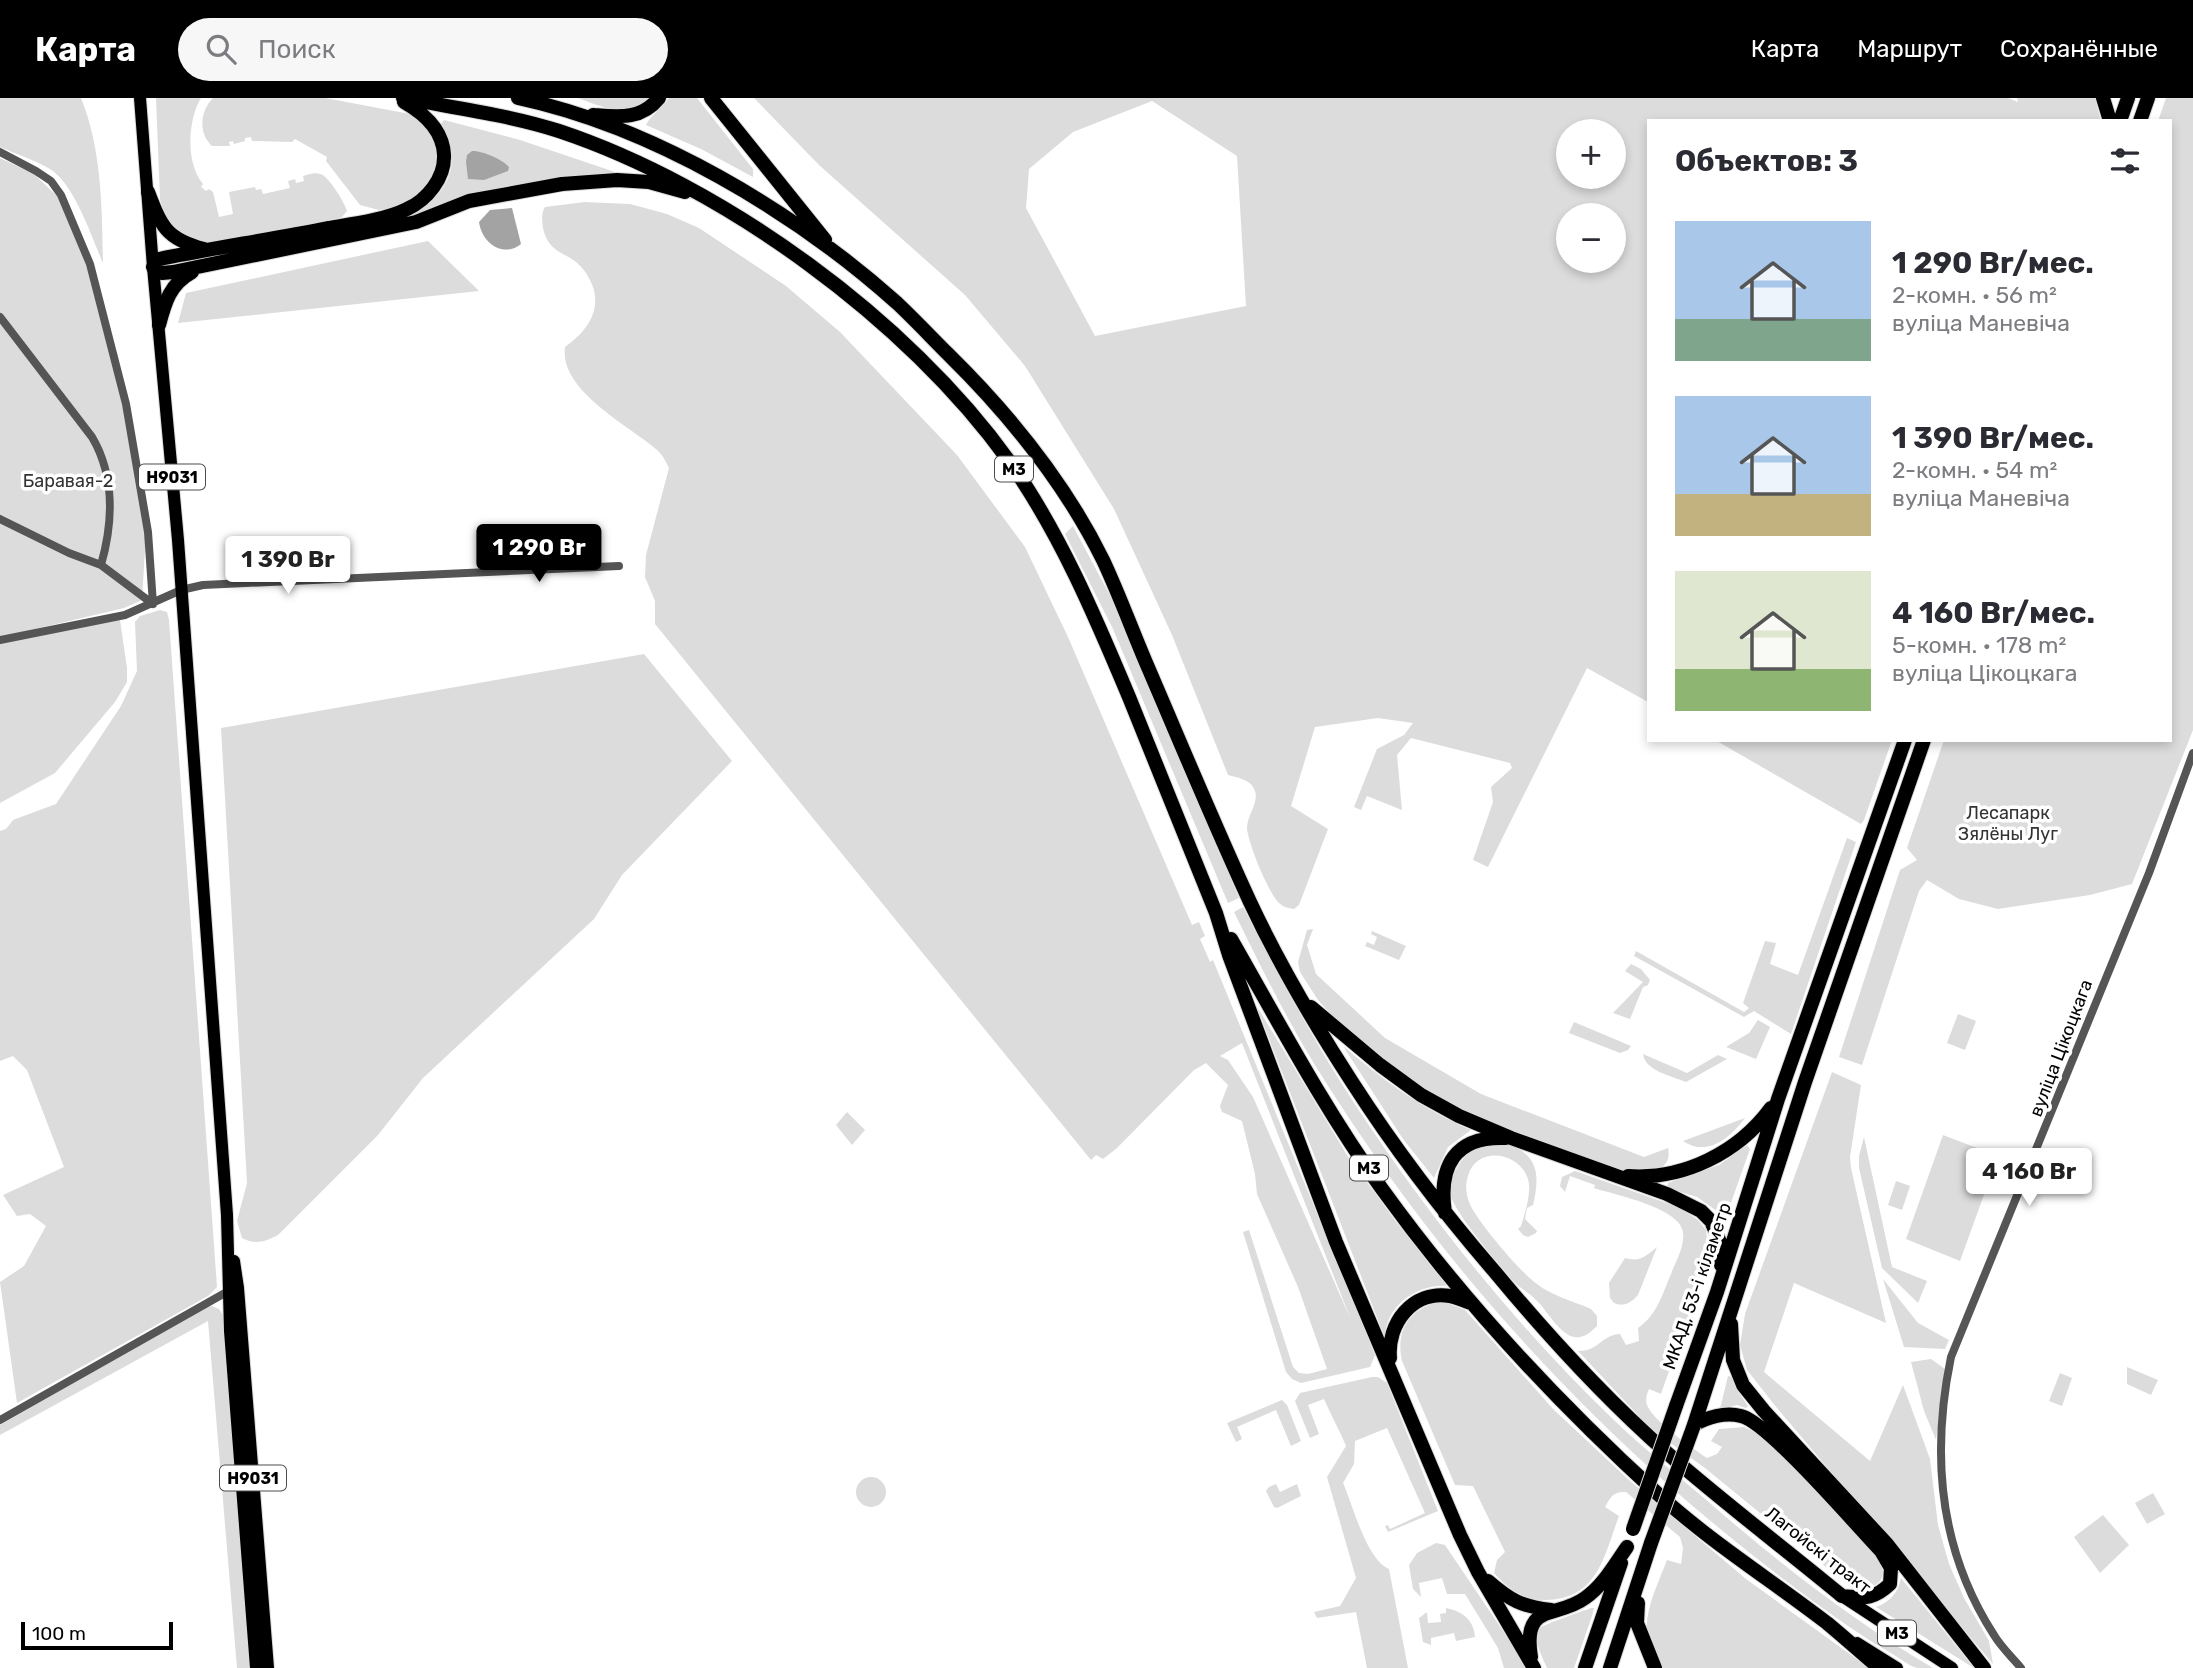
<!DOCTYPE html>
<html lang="ru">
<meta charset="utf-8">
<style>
:root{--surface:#fff;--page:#f7f7f7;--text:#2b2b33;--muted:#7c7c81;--accent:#000}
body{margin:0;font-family:Rubik,sans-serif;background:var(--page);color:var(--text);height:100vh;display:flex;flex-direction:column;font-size:26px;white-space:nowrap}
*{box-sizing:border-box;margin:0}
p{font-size:23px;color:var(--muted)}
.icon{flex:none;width:38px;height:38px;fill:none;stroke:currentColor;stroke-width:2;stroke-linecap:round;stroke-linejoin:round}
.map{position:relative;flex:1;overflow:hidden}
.side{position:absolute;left:1647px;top:21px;width:525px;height:623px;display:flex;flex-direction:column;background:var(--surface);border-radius:0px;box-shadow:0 4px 10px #0003}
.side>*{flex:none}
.tools{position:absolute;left:1556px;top:21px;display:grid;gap:14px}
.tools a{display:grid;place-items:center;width:70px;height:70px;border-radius:50%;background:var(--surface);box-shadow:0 4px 10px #0003;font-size:35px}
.scale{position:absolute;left:21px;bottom:18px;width:152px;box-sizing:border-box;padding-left:7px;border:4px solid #000;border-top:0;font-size:19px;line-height:24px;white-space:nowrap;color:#000;-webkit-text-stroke:5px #fff;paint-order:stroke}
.price{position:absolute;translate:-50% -60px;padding:0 16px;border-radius:7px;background:#fff;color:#222;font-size:23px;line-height:46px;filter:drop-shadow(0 2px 4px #0008)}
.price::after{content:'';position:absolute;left:50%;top:42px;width:21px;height:16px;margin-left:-10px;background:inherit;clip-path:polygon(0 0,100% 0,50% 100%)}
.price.selected{background:var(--accent);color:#fff}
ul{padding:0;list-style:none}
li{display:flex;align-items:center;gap:21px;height:175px;padding:0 28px}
li span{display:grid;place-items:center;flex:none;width:196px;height:140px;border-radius:0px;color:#555}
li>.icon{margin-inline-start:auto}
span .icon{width:84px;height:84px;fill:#fffc;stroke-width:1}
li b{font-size:30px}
h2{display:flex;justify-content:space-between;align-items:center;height:84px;padding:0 28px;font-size:30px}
header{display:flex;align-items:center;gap:42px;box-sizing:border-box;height:98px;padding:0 35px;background:var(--accent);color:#fff}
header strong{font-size:33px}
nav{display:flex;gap:38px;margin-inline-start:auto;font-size:24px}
.search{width:490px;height:63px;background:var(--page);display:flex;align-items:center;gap:18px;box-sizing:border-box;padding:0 24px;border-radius:38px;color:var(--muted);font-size:26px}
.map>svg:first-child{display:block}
.green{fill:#dcdcdc;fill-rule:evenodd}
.water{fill:#a3a3a3}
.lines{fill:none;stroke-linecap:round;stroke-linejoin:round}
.primary-casing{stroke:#dbdbdb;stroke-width:14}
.highway-casing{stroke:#dbdbdb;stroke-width:16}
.street{stroke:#555;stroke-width:8}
.primary{stroke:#000;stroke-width:12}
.highway{stroke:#000;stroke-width:14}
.highway-bridge-casing{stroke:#dbdbdb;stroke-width:16;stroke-linecap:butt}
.highway-bridge{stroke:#000;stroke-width:14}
.labels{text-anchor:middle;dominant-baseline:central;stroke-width:7;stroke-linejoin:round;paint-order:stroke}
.shield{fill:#fff;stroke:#4c4c4c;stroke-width:2}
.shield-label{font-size:16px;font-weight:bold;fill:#000}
.park-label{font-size:18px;fill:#333;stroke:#fff}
.street-label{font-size:18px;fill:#000;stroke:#fff}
</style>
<header>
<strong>Карта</strong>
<div class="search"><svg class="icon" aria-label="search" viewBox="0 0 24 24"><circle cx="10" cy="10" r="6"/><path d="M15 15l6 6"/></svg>Поиск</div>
<nav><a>Карта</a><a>Маршрут</a><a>Сохранённые</a></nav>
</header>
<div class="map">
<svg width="2193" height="1570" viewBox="0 0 2193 1570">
<rect width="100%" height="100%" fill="#fff"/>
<path class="green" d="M0 0H81C102 52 102 110 103 165 91 138 75 87 50 71 35 62 16 56 0 49Z
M156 0H201C188 21 185 65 203 86L201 89 206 93 209 91 213 94 219 119 233 116 229 94 255 89 256 92 261 91 263 96 290 90 288 83 295 81 296 85 304 83 303 78C307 77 315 74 320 76 328 77 345 105 347 113L341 120 213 145C182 145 167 130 160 101Z
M213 0H325L410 16 427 28 438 50V71L419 98 393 110 379 112 360 107 326 63 327 59 295 41 292 44 252 43 251 39 245 40V43L234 46 233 43 229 44 230 48H212C198 35 200 13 213 0Z
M578 0H650C628 22 603 9 578 0Z
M669 0H697L753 71V79L701 51 646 27C649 19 663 9 669 0Z
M754 0H2008L2018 4 2017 0H2095L2101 23H1648V604L1587 570 1488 769 1473 762 1493 704 1491 689 1512 670 1510 665 1411 640 1397 657 1402 712 1367 698 1361 712 1354 709 1377 651 1404 637 1413 625 1378 620 1315 629 1291 708 1328 731 1299 807 1294 811C1288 810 1283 809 1279 805 1268 794 1248 745 1247 730 1247 717 1259 705 1255 693 1251 681 1238 680 1228 677L1172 537 1114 411 1025 268 965 197 819 67ZM1152 3 1237 58 1246 208 1095 238 1026 110 1029 71 1073 34ZM1568 33H1614V79H1568ZM1568 117H1614V163H1568Z
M2166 0H2193V632L2132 786 2090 797 1998 811 1959 801 1927 782 1919 793 1862 967 1839 959 1900 772 1917 762 1907 750 1944 642H2170V23H2158Z
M444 22 520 42 615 74 612 79 403 120C429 110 453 89 452 58 451 46 445 36 441 26Z
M0 60 34 76 58 99 87 167 124 308 146 435 142 502 124 510 27 533 120 522 127 570V584L115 604 55 675 0 705Z
M585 104 630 106 667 116 699 130 786 188 840 234 957 357 1025 449 1068 539 1192 827 1199 824 1205 838 1200 841 1210 864 1213 862 1375 1257 1370 1269 1301 1285 1292 1281 1286 1274 1243 1134 1249 1132 1293 1269 1299 1275 1308 1276 1327 1271 1298 1189 1257 1096 1255 1076 1242 1023 1222 1014 1220 1008 1228 987 1206 965 1194 972 1117 1050 1103 1061 1096 1057 1091 1062 655 526V503L645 479 646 457 669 370C666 364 662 356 657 352 630 328 559 293 565 249 593 229 607 202 583 171 569 153 549 158 543 130 542 122 541 116 545 109ZM1242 945 1351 1222 1253 999 1228 962 1220 958Z
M428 143 479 193 178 225 186 195Z
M1073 428 1113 503 1131 542 1239 800 1228 805 1113 531 1065 436Z
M160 512 167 514 169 522 217 1189 208 1198 17 1305 0 1184 24 1168 46 1128 30 1116 17 1118 3 1097 64 1069 27 972 13 958 0 963V733L6 731 13 722 56 706 121 608 137 573 135 524 140 518Z
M644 556 732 663 622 777 594 821 423 980 378 1037 278 1137C265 1144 255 1147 242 1140L237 1123 247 1085 221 630Z
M1715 642H1892L1864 722 1861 726Z
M1847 740 1856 744 1791 936 1754 913 1744 919 1634 858 1636 853 1744 914 1749 910 1743 905 1765 843 1776 845 1770 866 1798 877Z
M1243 809C1279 878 1315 946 1358 1011 1432 1123 1519 1231 1616 1324 1644 1351 1675 1375 1704 1400 1775 1462 1851 1522 1933 1570 1928 1570 1922 1570 1917 1570 1909 1568 1901 1561 1894 1557 1861 1538 1832 1517 1802 1495 1605 1349 1442 1173 1313 964 1284 916 1259 865 1234 814Z
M1313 831 1307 847 1316 876 1385 940 1481 996 1644 1059 1668 1050C1674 1078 1638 1074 1620 1072L1481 1021 1419 990 1340 926 1318 902 1300 874 1298 864 1307 832Z
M1372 833 1406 848 1399 862 1365 848 1367 844 1374 847 1377 839 1371 836Z
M1631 866 1641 871 1650 882 1648 887 1643 889 1630 921 1613 915 1643 884 1625 873Z
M1256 907 1347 1057 1396 1124 1447 1188C1417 1186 1385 1208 1385 1240Z
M1958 916 1976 923 1965 952 1947 945Z
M1758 922 1770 929 1756 961 1726 949 1749 935Z
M1574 924 1631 948 1628 952 1620 955 1569 935Z
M1343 948C1383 982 1422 1011 1471 1032L1448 1049 1434 1080 1403 1041Z
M1643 956 1687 975 1718 957 1727 961 1686 984C1672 978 1645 973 1643 956Z
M1832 974 1861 987 1850 1059 1851 1070 1886 1225 1794 1185 1764 1274 1870 1363 1903 1287 1930 1361 1938 1427 1949 1466 1964 1500 1989 1543 1993 1566 1777 1310 1747 1272 1740 1247 1745 1216Z
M847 1014 865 1032 852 1047 836 1027Z
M1745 1020C1731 1039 1707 1060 1683 1043Z
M1943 1037 1998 1058 1960 1163 1906 1141Z
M1864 1039 1892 1169 1927 1183 1918 1205 1882 1170 1859 1070V1058Z
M1503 1044C1537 1055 1541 1074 1533 1107L1527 1110 1525 1121 1537 1133 1536 1135 1528 1139 1523 1137 1518 1131 1521 1128C1525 1115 1530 1100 1529 1086 1525 1055 1477 1045 1468 1078 1465 1086 1466 1096 1469 1104 1475 1121 1521 1175 1537 1186 1552 1198 1573 1203 1591 1211L1597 1218V1228C1591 1234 1583 1241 1574 1239 1559 1236 1547 1212 1536 1202 1530 1196 1522 1191 1515 1185 1501 1169 1451 1112 1450 1094 1450 1085 1454 1075 1458 1068 1468 1051 1484 1045 1503 1044Z
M1747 1047 1750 1051 1727 1116 1724 1118 1697 1099 1668 1090V1085L1719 1067Z
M1575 1073 1678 1109 1698 1122 1706 1132 1709 1159 1661 1296 1649 1291C1647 1296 1645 1301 1647 1307 1653 1323 1692 1350 1707 1360L1717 1356 1722 1349 1711 1343 1719 1331 1744 1329 1759 1336 1784 1358 1878 1457C1890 1482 1879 1491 1853 1491L1705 1370 1651 1331 1578 1253C1598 1254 1601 1237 1620 1236L1626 1247 1639 1243 1638 1230C1657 1217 1662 1197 1671 1176 1676 1163 1685 1148 1683 1134 1680 1110 1616 1097 1594 1090L1595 1087 1570 1078 1565 1094 1560 1088 1562 1079Z
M1896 1083 1910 1088 1902 1112 1888 1107Z
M1657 1149 1638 1197C1631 1205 1624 1209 1614 1205L1610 1200 1609 1185 1625 1160C1640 1164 1645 1159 1657 1149Z
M1883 1181 1918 1225 1949 1242 1945 1251 1904 1249Z
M1442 1203 1465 1212 1554 1312 1629 1382 1746 1481 1869 1570H1662C1632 1534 1653 1499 1667 1462L1681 1466 1683 1450 1680 1439 1626 1394C1614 1393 1611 1398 1605 1409L1619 1418C1604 1458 1598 1501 1546 1502 1525 1503 1508 1491 1494 1475L1497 1462 1505 1454 1473 1388 1455 1387 1402 1263C1395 1232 1410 1210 1442 1203Z
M212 1208 219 1211 223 1217 250 1570H237L208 1223 0 1337V1327L206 1209Z
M1931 1261 1945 1271 1936 1342 1924 1313 1911 1264Z
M2127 1269 2158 1282 2151 1297 2127 1286Z
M2060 1275 2072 1280 2062 1308 2049 1303Z
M1728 1278 1733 1279 1739 1295 1748 1308 1746 1310 1737 1307 1720 1311Z
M1372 1279H1378L1387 1285 1438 1413 1388 1434 1385 1428 1388 1427 1390 1431 1425 1415 1387 1330 1355 1343 1354 1366 1343 1385C1353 1407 1366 1461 1389 1471L1408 1570H1367L1356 1514 1317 1520 1314 1514 1340 1508 1356 1480 1327 1379 1346 1348C1339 1331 1331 1317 1324 1301L1308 1307 1319 1336 1310 1340 1295 1303 1300 1295Z
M1282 1302 1287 1307 1301 1343 1291 1348 1276 1312 1237 1329 1242 1341 1236 1344 1227 1325Z
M856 1394a15 15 0 1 1 30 0a15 15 0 1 1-30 0Z
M1276 1386 1280 1394 1297 1386 1301 1398 1277 1410 1274 1409 1266 1393 1269 1389Z
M2153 1395 2165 1416 2147 1426 2135 1405Z
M2103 1417 2129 1447 2100 1475 2074 1439Z
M1436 1445 1445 1447 1528 1570H1504L1498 1550 1465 1496H1447L1442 1480 1419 1485 1421 1499 1413 1491 1409 1467 1417 1455Z
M1901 1480 1974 1570 1876 1509C1890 1504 1898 1495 1901 1480Z
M1446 1510C1462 1513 1474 1522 1475 1539L1456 1543 1454 1535 1431 1540V1547L1423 1544 1419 1520 1427 1514 1428 1525 1441 1524 1440 1516 1446 1515Z
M1591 1510H1594L1592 1518 1574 1570H1547C1543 1560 1532 1541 1538 1531 1539 1528 1583 1513 1591 1510Z"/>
<path class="water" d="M472 53C483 53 502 61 509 69L508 73 484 82 468 81 466 64 467 57Z
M512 110 521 146C504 160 482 146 479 124L490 112Z"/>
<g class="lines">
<g class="primary-casing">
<path id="primary" d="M140 0 153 169 178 442 227 1117 230 1233 256 1570
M234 1163 238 1190 268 1570
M1842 1498 1952 1570
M1857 1545 1897 1570"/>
</g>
<g class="highway-casing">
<path id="highway" d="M403 0C455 10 509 17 559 33 724 88 908 222 1009 363 1060 435 1095 518 1129 599 1158 671 1187 743 1216 815L1229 857 1336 1144 1460 1437 1478 1474 1534 1570
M518 0C653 29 794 113 897 205 914 221 931 239 948 256 1009 316 1065 385 1103 462 1119 496 1132 532 1147 567 1181 646 1214 726 1250 804 1279 866 1315 927 1352 984 1395 1051 1443 1114 1495 1174 1548 1238 1604 1299 1666 1354 1723 1404 1784 1450 1842 1498 1865 1500 1873 1502 1890 1486L1891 1470 1881 1453C1856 1427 1768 1324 1741 1318 1725 1314 1707 1319 1694 1327
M711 0 825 142
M2103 0 2110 23
M404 4C425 16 443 32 444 57 445 80 427 102 407 111 385 122 352 126 328 130 272 141 215 150 159 161L153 169 162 175 173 174 416 124 469 103 562 86 617 82 649 84 685 94
M593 17C619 19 641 22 659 0
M2120 23 2128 0
M2140 23 2148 0
M148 94C161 128 166 141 204 151
M159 227C165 204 170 186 192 174
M1231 841C1279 925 1325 1012 1382 1091 1462 1202 1557 1304 1659 1397 1711 1444 1771 1482 1827 1525 1845 1540 1862 1555 1879 1570
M1311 909 1380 967 1421 997 1459 1018 1511 1040 1667 1096 1701 1113 1711 1123 1720 1144 1721 1167
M1628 1078C1683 1082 1738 1055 1771 1010
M1445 1115C1438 1068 1455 1038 1505 1040
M1731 1226 1733 1262 1743 1287 1764 1313 1887 1446 1984 1570
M1390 1260C1387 1226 1412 1192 1450 1198 1457 1199 1464 1203 1471 1205
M1676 1308 1717 1194 1778 1001 1905 642
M1694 1327 1805 984 1924 642
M1488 1483C1511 1503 1521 1508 1551 1512
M1638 1505 1637 1525 1655 1570
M1531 1559C1522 1503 1557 1521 1585 1500 1603 1488 1615 1466 1627 1449
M1585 1570 1621 1465
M1610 1570 1651 1445"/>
</g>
<path class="street" d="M0 54 36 73 51 83 61 97 90 166 126 306 148 434 153 506
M0 219 92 339C115 378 113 425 101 467
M0 421 69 455 101 467 153 506
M0 542 125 517 181 492 203 487 619 468
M0 1322 232 1191
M2021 1570C2012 1559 2001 1549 1994 1537 1939 1452 1931 1356 1951 1259L2149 775 2193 655"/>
<use href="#primary" class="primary"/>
<use href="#highway" class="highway"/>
<g class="highway-bridge-casing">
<path id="highway-bridge" d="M1633 1431 1676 1308
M1651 1445 1694 1327"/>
</g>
<use href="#highway-bridge" class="highway-bridge"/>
</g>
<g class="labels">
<g class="shield">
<rect x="995" y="358.5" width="38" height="25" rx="5"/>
<rect x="139" y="366.5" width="66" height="25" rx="5"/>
<rect x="1350" y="1057.5" width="38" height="25" rx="5"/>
<rect x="220" y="1367.5" width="66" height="25" rx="5"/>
<rect x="1878" y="1522.5" width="38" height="25" rx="5"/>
</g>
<g class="shield-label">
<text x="1014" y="371">М3</text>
<text x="172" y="379">Н9031</text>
<text x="1369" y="1070">М3</text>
<text x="253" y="1380">Н9031</text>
<text x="1897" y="1535">М3</text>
</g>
<g class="park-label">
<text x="68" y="383">Баравая-2</text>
<text x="2008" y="715">Лесапарк<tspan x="2008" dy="21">Зялёны Луг</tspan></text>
</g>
<g class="street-label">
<text transform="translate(2061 950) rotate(-69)">вуліца Цікоцкага</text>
<text transform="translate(1697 1188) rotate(-71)">МКАД, 53-і кіламетр</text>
<text transform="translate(1818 1452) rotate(38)">Лагойскі тракт</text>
</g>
</g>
</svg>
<div class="tools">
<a>+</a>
<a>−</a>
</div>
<div class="scale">100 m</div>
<b class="price selected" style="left:539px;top:486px">1 290 Br</b>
<b class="price" style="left:288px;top:498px">1 390 Br</b>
<b class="price" style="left:2029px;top:1110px">4 160 Br</b>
<section class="side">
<h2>Объектов: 3<svg class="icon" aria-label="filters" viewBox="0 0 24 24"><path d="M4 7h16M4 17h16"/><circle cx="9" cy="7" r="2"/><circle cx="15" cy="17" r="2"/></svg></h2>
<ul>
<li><span style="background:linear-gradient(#a9c7e8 70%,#7fa58c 0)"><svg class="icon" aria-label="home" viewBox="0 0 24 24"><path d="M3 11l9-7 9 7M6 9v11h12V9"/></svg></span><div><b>1 290 Br/мес.</b><p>2-комн. · 56 m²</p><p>вуліца Маневіча</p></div></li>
<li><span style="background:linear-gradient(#a9c7e8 70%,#c2b280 0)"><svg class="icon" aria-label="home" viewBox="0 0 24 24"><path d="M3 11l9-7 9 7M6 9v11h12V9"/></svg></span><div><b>1 390 Br/мес.</b><p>2-комн. · 54 m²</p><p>вуліца Маневіча</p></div></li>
<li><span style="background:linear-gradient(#dfe7d0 70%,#8fb573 0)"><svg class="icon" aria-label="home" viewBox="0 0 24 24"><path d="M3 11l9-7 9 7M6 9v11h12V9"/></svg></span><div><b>4 160 Br/мес.</b><p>5-комн. · 178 m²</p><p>вуліца Цікоцкага</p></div></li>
</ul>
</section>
</div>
